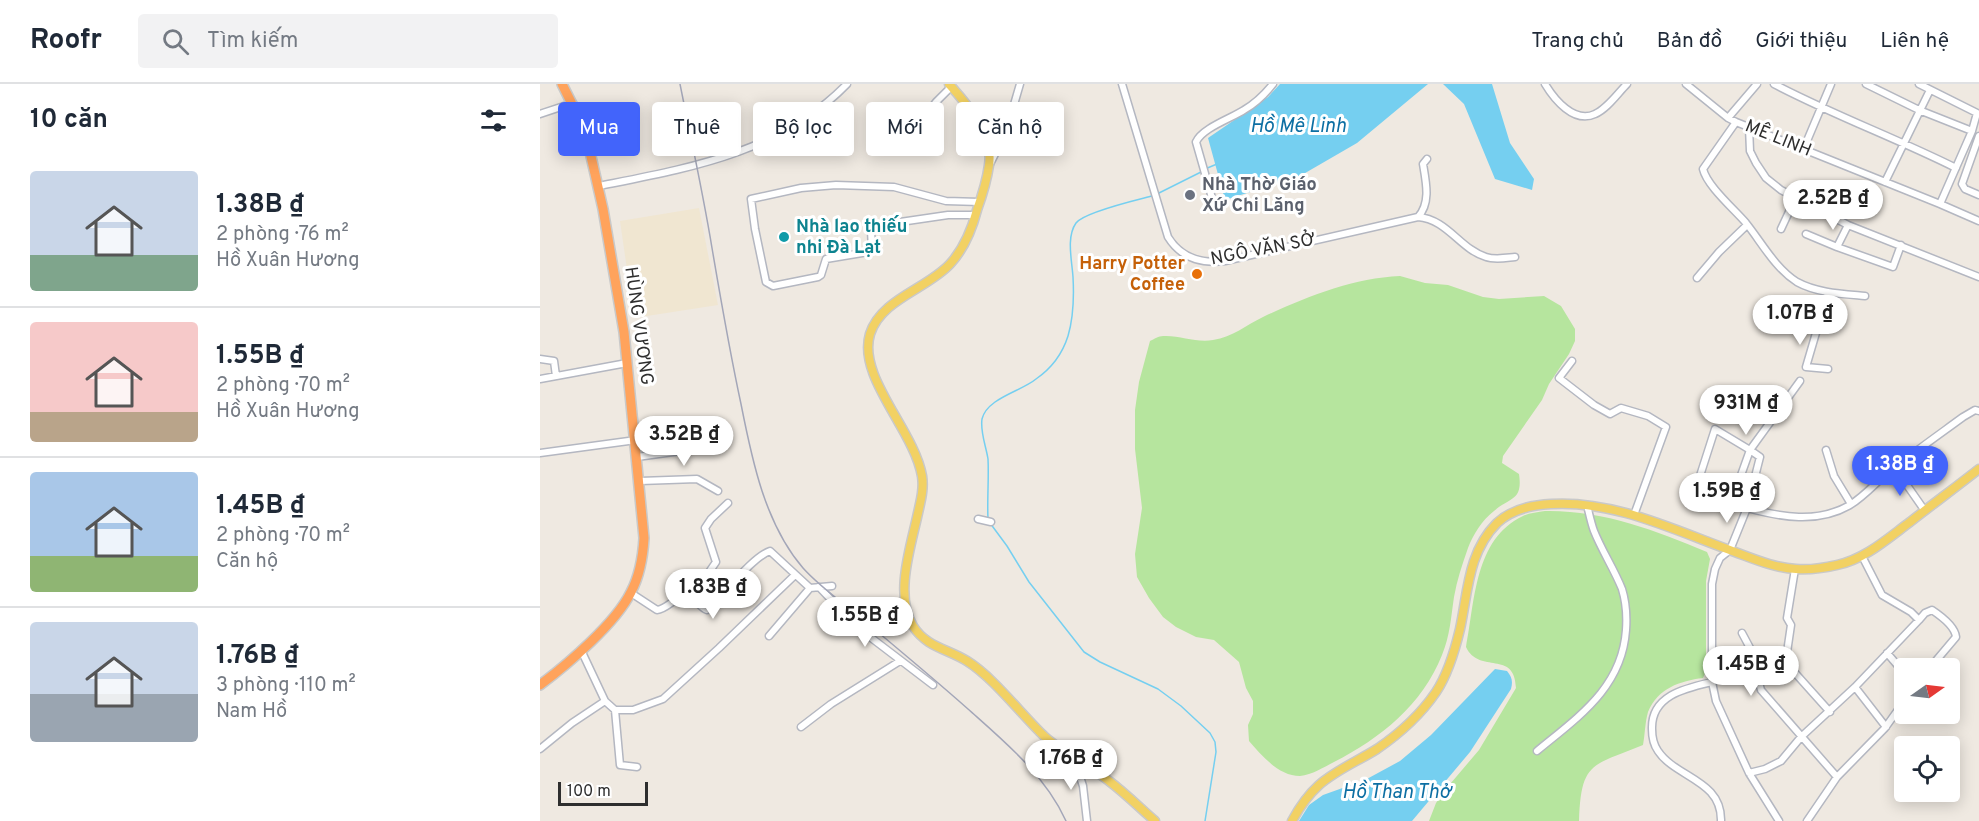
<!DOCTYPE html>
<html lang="vi">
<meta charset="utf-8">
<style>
:root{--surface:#fff;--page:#f2f2f3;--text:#1f2937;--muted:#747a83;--line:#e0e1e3;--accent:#4264fb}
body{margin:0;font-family:Overpass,sans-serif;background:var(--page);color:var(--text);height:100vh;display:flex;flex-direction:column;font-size:22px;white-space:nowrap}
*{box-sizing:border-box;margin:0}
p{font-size:20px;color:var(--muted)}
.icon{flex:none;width:33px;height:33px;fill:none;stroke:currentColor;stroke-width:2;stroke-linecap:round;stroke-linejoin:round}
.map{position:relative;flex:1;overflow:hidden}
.side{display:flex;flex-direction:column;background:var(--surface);width:540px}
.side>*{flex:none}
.banner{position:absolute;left:18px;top:18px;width:570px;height:54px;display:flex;gap:12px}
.needle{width:39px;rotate:76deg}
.fabs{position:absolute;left:1354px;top:574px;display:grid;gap:12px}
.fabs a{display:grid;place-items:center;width:66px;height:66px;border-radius:6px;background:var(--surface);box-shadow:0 3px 15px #0003;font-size:30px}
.scale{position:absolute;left:18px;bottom:15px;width:90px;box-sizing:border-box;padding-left:6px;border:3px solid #2e2e2e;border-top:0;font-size:16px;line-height:21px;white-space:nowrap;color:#2e2e2e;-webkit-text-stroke:4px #fff;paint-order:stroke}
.price{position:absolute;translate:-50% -51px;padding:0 14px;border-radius:21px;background:#fff;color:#222;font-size:20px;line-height:39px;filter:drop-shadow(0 2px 3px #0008)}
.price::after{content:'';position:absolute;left:50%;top:36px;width:18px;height:14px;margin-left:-9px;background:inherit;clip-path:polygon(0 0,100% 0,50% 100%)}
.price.current{background:var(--accent);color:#fff}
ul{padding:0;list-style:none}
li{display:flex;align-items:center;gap:18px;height:150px;padding:0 30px}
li+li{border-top:2px solid var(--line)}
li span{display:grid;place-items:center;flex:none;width:168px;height:120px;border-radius:6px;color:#555}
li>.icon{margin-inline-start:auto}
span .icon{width:72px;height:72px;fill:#fffc;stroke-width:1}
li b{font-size:26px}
h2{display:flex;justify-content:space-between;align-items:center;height:72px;padding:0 30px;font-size:26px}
.pill{padding:0 21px;border-radius:6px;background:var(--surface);box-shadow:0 3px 15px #0003;font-size:21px;line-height:54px}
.pill.current{background:var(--accent);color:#fff}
header{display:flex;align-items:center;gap:36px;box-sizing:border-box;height:84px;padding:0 30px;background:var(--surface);border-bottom:2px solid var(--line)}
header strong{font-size:28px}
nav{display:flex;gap:33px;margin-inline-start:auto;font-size:21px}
.search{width:420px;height:54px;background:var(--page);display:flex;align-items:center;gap:15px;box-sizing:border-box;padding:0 21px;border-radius:6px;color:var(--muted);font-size:22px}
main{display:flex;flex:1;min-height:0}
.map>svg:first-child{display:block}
.education{fill:#f0e6d1}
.green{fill:#b6e59e}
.water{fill:#75cff0}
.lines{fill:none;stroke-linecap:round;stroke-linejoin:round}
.stream{stroke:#75cff0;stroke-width:1.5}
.minor-casing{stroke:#b4b7c1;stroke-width:9}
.major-casing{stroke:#c9c9c9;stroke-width:11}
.highway-casing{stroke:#c9c9c9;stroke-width:12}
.minor{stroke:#fff;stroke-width:6}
.major{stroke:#f2d163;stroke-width:8}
.highway{stroke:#ffa35c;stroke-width:9}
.rail{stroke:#a3a6b8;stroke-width:1.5}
.worship-dot{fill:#6b7280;stroke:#fff;stroke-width:2}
.culture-dot{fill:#0f9aa8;stroke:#fff;stroke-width:2}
.food-dot{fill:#e8710a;stroke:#fff;stroke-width:2}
.labels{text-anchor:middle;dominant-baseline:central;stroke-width:6;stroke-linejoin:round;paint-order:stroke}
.street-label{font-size:18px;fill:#2e2e2e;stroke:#fff}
.worship-label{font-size:18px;font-weight:bold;fill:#5b616d;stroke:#fff;text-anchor:start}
.culture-label{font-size:18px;font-weight:bold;fill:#0d838f;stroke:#fff;text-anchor:start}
.food-label{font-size:18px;font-weight:bold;fill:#c56008;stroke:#fff;text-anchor:end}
.water-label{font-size:20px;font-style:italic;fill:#0d6fa3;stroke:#fff}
</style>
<header>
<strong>Roofr</strong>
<div class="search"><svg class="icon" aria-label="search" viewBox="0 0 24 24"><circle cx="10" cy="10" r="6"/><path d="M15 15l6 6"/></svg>Tìm kiếm</div>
<nav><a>Trang chủ</a><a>Bản đồ</a><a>Giới thiệu</a><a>Liên hệ</a></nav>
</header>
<main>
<section class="side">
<h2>10 căn<svg class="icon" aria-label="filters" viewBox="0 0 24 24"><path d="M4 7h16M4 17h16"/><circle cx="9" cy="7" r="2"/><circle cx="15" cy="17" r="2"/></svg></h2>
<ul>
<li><span style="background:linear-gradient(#c9d6e8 70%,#7fa58c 0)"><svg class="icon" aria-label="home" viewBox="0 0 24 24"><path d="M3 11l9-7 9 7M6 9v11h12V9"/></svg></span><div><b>1.38B ₫</b><p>2 phòng · 76 m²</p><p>Hồ Xuân Hương</p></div></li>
<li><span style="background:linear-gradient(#f6c9c9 75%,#b9a48a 0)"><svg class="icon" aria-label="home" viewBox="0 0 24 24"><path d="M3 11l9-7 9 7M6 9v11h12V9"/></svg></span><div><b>1.55B ₫</b><p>2 phòng · 70 m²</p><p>Hồ Xuân Hương</p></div></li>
<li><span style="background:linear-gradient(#a9c7e8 70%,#8fb573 0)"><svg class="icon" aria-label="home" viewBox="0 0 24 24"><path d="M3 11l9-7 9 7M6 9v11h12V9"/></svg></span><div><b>1.45B ₫</b><p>2 phòng · 70 m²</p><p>Căn hộ</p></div></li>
<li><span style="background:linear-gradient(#c9d6e8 60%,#9aa5b1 0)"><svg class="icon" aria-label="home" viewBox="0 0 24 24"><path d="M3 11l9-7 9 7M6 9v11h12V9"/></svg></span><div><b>1.76B ₫</b><p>3 phòng · 110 m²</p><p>Nam Hồ</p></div></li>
</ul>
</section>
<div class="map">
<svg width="1439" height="737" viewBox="0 0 1439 737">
<rect width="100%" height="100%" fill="#efe9e1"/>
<path class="education" d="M159 124 178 221 94 234 80 137Z"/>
<path class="green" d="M860 192 885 199 908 201 943 213 959 215 1004 212 1021 222 1035 245V257L1029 270 1009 300 1002 316 963 372 962 379 979 390C983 417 970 413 954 427 942 436 933 451 928 464 922 481 917 496 914 513 911 533 910 552 902 571 882 621 841 654 794 678 784 683 772 691 760 692 739 692 722 672 709 657L708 641 713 630V617L706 604 699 578 674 556 656 553 636 543 623 533 609 514 597 493 595 470 602 424 595 365V326L599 298 610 257C614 255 619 252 623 252 640 251 656 259 673 256 693 253 706 241 723 233 766 213 813 194 860 192Z
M1005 427C1063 426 1114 446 1167 468L1170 475 1166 497V587L1163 594C1140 597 1118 604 1108 628 1105 638 1105 651 1103 661 1052 682 1041 677 1039 737H889L896 719 905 706 939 666 976 604C975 565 939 591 926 563 935 518 934 455 983 432 989 429 998 428 1005 427Z"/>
<path class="water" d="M740 0H888L817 59 760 92 685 116 668 54 728 13Z
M903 0H952L970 59 994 95 992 106 955 95 924 20Z
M955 585 967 587C972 593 973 597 971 605L930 668 872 737H759L769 721 783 711 825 696 860 677 891 651Z"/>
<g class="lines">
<path class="stream" d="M665 85 677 80
M617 110 661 88
M448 435C447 415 449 395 448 375 446 362 440 348 442 335 447 314 482 307 496 295 512 284 522 271 528 252 533 235 534 211 533 193 532 177 526 153 536 139 544 128 597 116 612 112
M450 439 467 462 489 498 544 568 560 578 618 605 641 622 670 649 675 658 676 668 665 737"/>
<g class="minor-casing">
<path id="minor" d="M582 0 628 153C641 174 661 180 685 177L878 133C907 135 920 165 946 173 955 176 965 174 975 173
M1005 0C1014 15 1034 40 1055 30 1067 25 1078 9 1087 0
M1146 0 1188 34 1196 38 1400 120 1439 137
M1234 0C1293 31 1356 54 1416 84
M1326 0 1379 26 1432 47
M1379 0 1437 29 1432 47 1400 120
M181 28 187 44 186 72
M0 30 33 19
M1188 34 1217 0
M1196 38 1163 85C1167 102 1194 125 1206 139 1222 159 1235 184 1257 198 1277 209 1303 210 1325 212
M378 41 396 18 411 3
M1209 43 1210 67 1216 79 1226 94 1241 106 1308 141 1439 193
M1439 52 1422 100 1425 105 1439 111
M1264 64 1291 0
M450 80 466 48 480 0
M1345 98 1390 6
M59 102C149 84 240 69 307 0
M672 114 656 58C662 44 692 34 704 26 716 19 725 10 733 0
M436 131H408L333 142 331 146 332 166 328 168 286 175 281 191 278 193 233 202 226 198 215 145 211 115 261 104 296 101 354 103 406 117 440 118
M878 133C891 119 886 98 883 80L887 75
M1308 141 1297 163 1353 183 1361 161
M1241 145 1255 115
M1266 150 1297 163
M1157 194 1179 168 1207 141
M0 275 14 277 16 292
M1032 277 1019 294 1054 321 1070 330 1081 324 1108 332 1126 343 1094 431
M1288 285 1266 283 1288 208
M0 295 87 279
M1286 366 1294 392 1311 420
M0 369 96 356
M97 373 184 361
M1355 384 1385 427
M100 397 157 395 178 407
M1158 398 1175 345 1210 366 1195 408V410L1208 416
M1207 424C1241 433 1277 440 1310 421 1323 413 1334 401 1345 391 1370 371 1397 352 1423 333L1435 326 1439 327
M438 435 451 438
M1322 472 1342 511 1371 528 1379 536
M1255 485 1247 534 1251 541 1246 575 1247 580 1290 628
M279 503 317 543 393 601
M91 509 117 526C128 525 137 510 148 512 156 514 160 524 167 526 183 512 212 473 230 467L270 504 292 502
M152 513 176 478 165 444 171 435 188 419
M1202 549 1210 564 1221 606 1297 693
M229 552 270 504
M41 566 65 617 75 626 80 681 97 683
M1347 569 1365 590
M1173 575 1212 578
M1172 598C1146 604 1111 611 1112 645 1112 653 1113 660 1118 667 1136 694 1182 696 1181 737
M1315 603 1346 643
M75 626H93L123 615 179 564 255 491
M261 643 291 620 360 577
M0 665 32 639 65 617
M997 667C1038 633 1082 604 1086 546 1087 532 1086 518 1082 505 1074 485 1062 467 1054 447 1051 439 1049 429 1047 421
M534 674 543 702 547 737
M1209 689 1225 685 1241 677 1261 653 1315 603 1379 536 1385 529 1392 526C1401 532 1415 542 1416 553L1389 585
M1239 737 1209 689 1176 617 1172 598V500L1175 485 1180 474 1190 466 1207 424 1220 373 1210 366 1260 297
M1267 737 1297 693 1345 644 1365 616"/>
</g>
<g class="major-casing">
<path id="major" d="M409 0C427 20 454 51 449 81 447 96 442 112 437 126 432 145 423 166 410 180 387 205 341 215 330 250 317 293 374 346 382 392 384 404 381 416 378 429 371 462 354 511 373 542 386 563 408 565 427 577 453 593 481 630 504 652 524 670 549 681 569 697 585 709 600 724 615 737
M752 737C759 724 768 711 779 701 796 686 818 677 837 665 859 650 881 630 896 608 908 590 915 566 920 545 928 508 928 468 957 439 972 425 991 421 1011 420 1075 416 1136 447 1195 468 1214 475 1235 484 1256 485 1269 486 1284 484 1297 481 1325 475 1347 455 1370 438 1393 420 1416 403 1439 385"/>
</g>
<g class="highway-casing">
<path id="highway" d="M0 601C28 580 76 539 91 508 100 491 103 472 104 454L84 248 63 125 45 46 22 0"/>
</g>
<use href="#minor" class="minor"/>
<use href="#major" class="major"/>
<use href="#highway" class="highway"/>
<path class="rail" d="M140 0C151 55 163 109 172 164 181 217 190 269 201 320 212 376 225 440 263 484 280 503 302 518 321 534 357 564 393 594 428 625 465 658 505 691 526 737"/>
</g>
<circle class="worship-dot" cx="650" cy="111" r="6"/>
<circle class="culture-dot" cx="244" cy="153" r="6"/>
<circle class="food-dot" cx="657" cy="190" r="6"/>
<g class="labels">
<g class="street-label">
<text transform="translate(1238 55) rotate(22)">MÊ LINH</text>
<text transform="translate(723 166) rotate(-11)">NGÔ VĂN SỞ</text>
<text transform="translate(98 242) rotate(82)">HÙNG VƯƠNG</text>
</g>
<g class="worship-label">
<text x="662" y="101">Nhà Thờ Giáo<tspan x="662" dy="21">Xứ Chi Lăng</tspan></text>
</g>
<g class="culture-label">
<text x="256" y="143">Nhà lao thiếu<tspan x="256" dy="21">nhi Đà Lạt</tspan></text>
</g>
<g class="food-label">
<text x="645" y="180">Harry Potter<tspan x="645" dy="21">Coffee</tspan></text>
</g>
<g class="water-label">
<text x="758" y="43">Hồ Mê Linh</text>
<text x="857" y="709">Hồ Than Thở</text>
</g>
</g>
</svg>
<div class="fabs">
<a><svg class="needle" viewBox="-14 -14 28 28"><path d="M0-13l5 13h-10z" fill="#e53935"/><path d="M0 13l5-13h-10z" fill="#747a83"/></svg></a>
<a><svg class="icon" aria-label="locate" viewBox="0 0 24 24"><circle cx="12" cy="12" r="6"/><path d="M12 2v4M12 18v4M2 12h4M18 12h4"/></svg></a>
</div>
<div class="scale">100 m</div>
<b class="price" style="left:1293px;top:147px">2.52B ₫</b>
<b class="price" style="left:1260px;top:262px">1.07B ₫</b>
<b class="price" style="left:1206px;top:352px">931M ₫</b>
<b class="price" style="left:144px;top:383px">3.52B ₫</b>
<b class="price current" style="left:1360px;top:413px">1.38B ₫</b>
<b class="price" style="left:1187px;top:440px">1.59B ₫</b>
<b class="price" style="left:173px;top:536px">1.83B ₫</b>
<b class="price" style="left:325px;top:564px">1.55B ₫</b>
<b class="price" style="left:1211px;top:613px">1.45B ₫</b>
<b class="price" style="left:531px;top:707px">1.76B ₫</b>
<div class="banner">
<a class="pill current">Mua</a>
<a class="pill">Thuê</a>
<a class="pill">Bộ lọc</a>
<a class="pill">Mới</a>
<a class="pill">Căn hộ</a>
</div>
</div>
</main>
